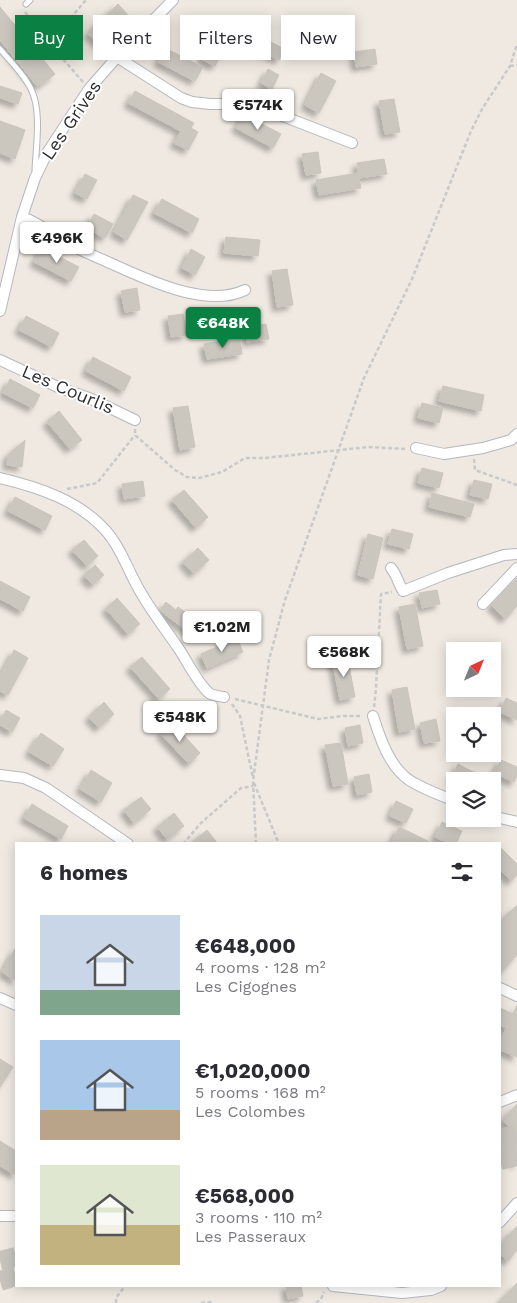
<!DOCTYPE html>
<meta charset="utf-8">
<style>
:root{--surface:#fff;--page:#f7f7f7;--text:#2b2b33;--muted:#7c7c81;--accent:#0b8043}
body{margin:0;font-family:"Work Sans",sans-serif;background:var(--page);color:var(--text);height:100vh;display:flex;flex-direction:column;font-size:19px;white-space:nowrap}
*{box-sizing:border-box;margin:0}
p{font-size:16px;color:var(--muted)}
.icon{flex:none;width:28px;height:28px;fill:none;stroke:currentColor;stroke-width:2;stroke-linecap:round;stroke-linejoin:round}
.map{position:relative;flex:1;overflow:hidden}
.drawer{position:absolute;left:15px;top:842px;width:486px;height:445px;display:flex;flex-direction:column;background:var(--surface);border-radius:0px;box-shadow:0 2px 12px #0003}
.drawer>*{flex:none}
.guide{position:absolute;left:15px;top:15px;width:488px;height:45px;display:flex;gap:10px}
.needle{width:32px;rotate:43deg}
.controls{position:absolute;left:446px;top:642px;display:grid;gap:10px}
.controls a{display:grid;place-items:center;width:55px;height:55px;border-radius:0px;background:var(--surface);box-shadow:0 2px 12px #0003;font-size:25px}
.price{position:absolute;translate:-50% -42px;padding:0 11px;border-radius:5px;background:#fff;color:#222;font-size:16px;line-height:32px;filter:drop-shadow(0 1px 2px #0008)}
.price::after{content:'';position:absolute;left:50%;top:30px;width:15px;height:11px;margin-left:-8px;background:inherit;clip-path:polygon(0 0,100% 0,50% 100%)}
.price.active{background:var(--accent);color:#fff}
ul{padding:0;list-style:none}
li{display:flex;align-items:center;gap:15px;height:125px;padding:0 25px}
li span{display:grid;place-items:center;flex:none;width:140px;height:100px;border-radius:0px;color:#555}
li>.icon{margin-inline-start:auto}
span .icon{width:60px;height:60px;fill:#fffc;stroke-width:1}
li b{font-size:21px}
h2{display:flex;justify-content:space-between;align-items:center;height:60px;padding:0 25px;font-size:21px}
.tag{padding:0 18px;border-radius:0px;background:var(--surface);box-shadow:0 2px 12px #0003;font-size:18px;line-height:45px}
.tag.active{background:var(--accent);color:#fff}
.map>svg:first-child{display:block}
.building{fill:#cbc7bf;stroke:#cbc5ba;filter:url(#shadow)}
.lines{fill:none;stroke-linecap:round;stroke-linejoin:round}
.highway-tunnel{stroke:#c8c4bd;stroke-width:20;stroke-dasharray:20 10;stroke-linecap:butt}
.lane-casing{stroke:#b4b7c1;stroke-width:7}
.street-casing{stroke:#b4b7c1;stroke-width:12}
.path{stroke:#c9c9c9;stroke-width:2.5;stroke-dasharray:4 2.5;stroke-linecap:butt}
.lane{stroke:#fff;stroke-width:5}
.street{stroke:#fff;stroke-width:10}
.labels{text-anchor:middle;dominant-baseline:central;stroke-width:4;stroke-linejoin:round;paint-order:stroke}
.street-label{font-size:18px;fill:#2e2e2e;stroke:#fff}
</style>
<div class="map">
<svg width="517" height="1303" viewBox="0 0 517 1303">
<defs>
<filter id="shadow"><feDropShadow dx="-4.5" dy="4.5" stdDeviation="2.5" flood-color="#0004"/></filter>
</defs>
<rect width="100%" height="100%" fill="#efe9e1"/>
<path class="building" d="M118 4 129 16 99 45 88 33Z
M0 7 55 74 41 85 40 84 37 86 0 40Z
M220 22 234 29 215 66 201 59Z
M247 29 284 49 279 60 240 40Z
M165 48 203 67 195 81 158 62Z
M375 49 377 64 356 67 354 52Z
M268 69 279 75 272 89 261 83Z
M321 73 336 81 319 113 305 105Z
M0 86 22 93 18 104 0 98Z
M135 91 194 123 191 128 198 132 188 150 174 143 181 131 128 103Z
M394 99 400 132 385 134 379 101Z
M243 114 281 134 273 148 236 128Z
M0 121 25 130 15 159 0 153Z
M318 152 321 173 306 175 302 154Z
M384 159 387 174 359 178 361 188 319 195 316 180 358 173 357 163Z
M85 174 97 180 87 199 75 193Z
M133 195 148 202 127 240 114 232Z
M162 199 199 219 192 233 154 213Z
M94 214 113 224 105 238 86 228Z
M226 237 260 240 258 256 224 253Z
M42 248 79 267 71 281 34 262Z
M191 249 205 257 195 275 182 268Z
M287 269 293 305 277 307 272 271Z
M137 288 140 310 125 312 121 291Z
M183 314 187 335 171 337 168 316Z
M26 316 59 333 52 347 19 330Z
M266 324 269 339 247 342 245 327Z
M240 338 242 354 207 359 204 344Z
M93 357 131 377 124 391 86 371Z
M10 379 40 395 33 408 3 393Z
M443 386 484 395 481 411 439 401Z
M422 403 443 408 439 423 418 418Z
M188 406 195 447 180 450 173 408Z
M59 411 82 440 70 449 47 422Z
M25 440 22 467 7 465 8 455Z
M422 468 443 473 439 488 418 483Z
M474 480 492 484 488 499 470 495Z
M143 481 145 496 124 499 122 484Z
M184 490 208 517 196 528 172 500Z
M432 493 474 504 470 517 429 507Z
M15 497 52 516 45 530 8 511Z
M392 529 413 534 409 549 388 544Z
M368 534 383 538 373 579 358 575Z
M84 540 98 556 87 566 72 550Z
M198 548 209 560 194 574 183 562Z
M95 565 104 575 93 585 84 576Z
M517 578V606L505 619 491 605Z
M0 581 30 597 23 611 0 599Z
M437 590 440 604 422 608 419 593Z
M117 598 140 624 128 634 106 609Z
M166 602 176 610 178 607 188 614 186 617 196 625 190 633 162 612 160 610Z
M415 604 423 646 407 649 399 607Z
M237 638 243 652 207 668 201 654Z
M367 638 370 656 354 658 351 641Z
M14 650 28 658 8 695 0 691V677Z
M347 655 355 697 340 700 332 658Z
M142 657 170 689 159 699 130 667Z
M407 687 415 729 399 732 392 690Z
M506 698 517 703V720L500 712Z
M104 702 114 714 99 728 89 717Z
M6 710 20 718 12 732 0 725V722Z
M436 719 440 741 424 743 420 723Z
M172 722 200 753 189 764 160 733Z
M360 725 363 743 348 746 345 728Z
M41 733 64 749 53 766 29 752Z
M341 743 348 784 333 786 325 745Z
M501 760 517 767V776L514 782 494 773Z
M458 764 467 769 495 781H458L452 779Z
M91 770 112 783 101 802 80 789Z
M369 774 372 792 357 795 354 777Z
M141 797 151 809 134 823 124 810Z
M396 801 413 809 406 823 390 816Z
M32 804 68 826 61 839 24 818Z
M174 813 184 826 167 839 157 827Z
M442 822 462 831 456 844H450L435 837Z
M399 827 434 844H391Z
M207 830 218 844H190Z
M500 847 517 864V875L511 881 500 870Z
M517 905V955L500 973V922Z
M16 947V981L2 972Z
M517 1005V1057L500 1050V1042L506 1028 500 1025V1008L513 1014Z
M0 1059 13 1067 0 1087Z
M517 1104V1165L500 1149V1145L513 1131 502 1120Z
M0 1141 16 1151V1175L0 1166Z
M517 1226V1250L508 1261 500 1254V1245Z
M517 1283V1303H498L507 1294Z
M286 1286H301L303 1296 288 1299Z"/>
<g class="lines">
<path class="highway-tunnel" d="M500 1139 517 1134
M500 1160 517 1156
M0 1261 16 1257
M0 1281 16 1276"/>
<g class="lane-casing">
<path id="lane" d="M26 4 30 0
M0 49C10 61 24 74 31 89 42 111 36 146 35 170"/>
</g>
<g class="street-casing">
<path id="street" d="M117 57 181 98 192 102 210 104H252L352 143
M22 217C40 223 54 236 71 245 84 252 97 257 110 263 146 279 206 309 245 290
M0 311 22 217 35 178 47 153 89 89 117 57 173 0
M0 360 60 388 89 398 135 420
M416 448 444 454 483 448 511 440 517 434
M0 478C39 487 80 501 107 532 120 547 126 565 135 582 147 606 164 627 179 649 187 661 198 684 209 693 213 696 219 696 224 697
M391 568C397 575 398 583 403 591L448 573 504 555 517 554
M483 604 517 568
M373 716C380 738 389 766 409 780 423 789 440 795 455 801
M0 775 24 778 46 788 128 844
M492 816 517 822
M500 988 517 996
M0 998 16 1005
M500 1102 517 1095
M0 1216H16
M500 1222 517 1203
M333 1286 402 1293 431 1290 441 1286"/>
</g>
<path class="path" d="M25 12 49 43
M510 66 517 65
M83 82 49 43 86 0
M135 429V435L175 470 187 477 199 478 222 472 245 458H265L368 447 406 449
M474 459 475 470 517 485
M67 489 97 483 135 435
M235 699 318 719 343 716H362
M232 704 240 716 253 778
M374 707 376 688 381 594 392 592
M254 783 279 844
M183 844 201 823 241 788 253 786
M256 844 253 781 269 660 285 600 364 378 412 279 471 131 482 109 510 66 517 44
M116 1303V1298L125 1286
M201 1303 210 1302 212 1303
M316 1303 321 1299 324 1292"/>
<use href="#lane" class="lane"/>
<use href="#street" class="street"/>
</g>
<g class="labels">
<g class="street-label">
<text transform="translate(71 120) rotate(-56)">Les Grives</text>
<text transform="translate(68 389) rotate(23)">Les Courlis</text>
</g>
</g>
</svg>
<div class="controls">
<a><svg class="needle" viewBox="-14 -14 28 28"><path d="M0-13l5 13h-10z" fill="#e53935"/><path d="M0 13l5-13h-10z" fill="#7c7c81"/></svg></a>
<a><svg class="icon" aria-label="locate" viewBox="0 0 24 24"><circle cx="12" cy="12" r="6"/><path d="M12 2v4M12 18v4M2 12h4M18 12h4"/></svg></a>
<a><svg class="icon" aria-label="layers" viewBox="0 0 24 24"><path d="M12 4l9 5-9 5-9-5zM3 14l9 5 9-5"/></svg></a>
</div>
<b class="price" style="left:258px;top:131px">€574K</b>
<b class="price" style="left:57px;top:264px">€496K</b>
<b class="price active" style="left:223px;top:349px">€648K</b>
<b class="price" style="left:222px;top:653px">€1.02M</b>
<b class="price" style="left:344px;top:678px">€568K</b>
<b class="price" style="left:180px;top:743px">€548K</b>
<div class="guide">
<a class="tag active">Buy</a>
<a class="tag">Rent</a>
<a class="tag">Filters</a>
<a class="tag">New</a>
</div>
<section class="drawer">
<h2>6 homes<svg class="icon" aria-label="filters" viewBox="0 0 24 24"><path d="M4 7h16M4 17h16"/><circle cx="9" cy="7" r="2"/><circle cx="15" cy="17" r="2"/></svg></h2>
<ul>
<li><span style="background:linear-gradient(#c9d6e8 75%,#7fa58c 0)"><svg class="icon" aria-label="home" viewBox="0 0 24 24"><path d="M3 11l9-7 9 7M6 9v11h12V9"/></svg></span><div><b>€648,000</b><p>4 rooms · 128 m²</p><p>Les Cigognes</p></div></li>
<li><span style="background:linear-gradient(#a9c7e8 70%,#b9a48a 0)"><svg class="icon" aria-label="home" viewBox="0 0 24 24"><path d="M3 11l9-7 9 7M6 9v11h12V9"/></svg></span><div><b>€1,020,000</b><p>5 rooms · 168 m²</p><p>Les Colombes</p></div></li>
<li><span style="background:linear-gradient(#dfe7d0 60%,#c2b280 0)"><svg class="icon" aria-label="home" viewBox="0 0 24 24"><path d="M3 11l9-7 9 7M6 9v11h12V9"/></svg></span><div><b>€568,000</b><p>3 rooms · 110 m²</p><p>Les Passeraux</p></div></li>
</ul>
</section>
</div>
